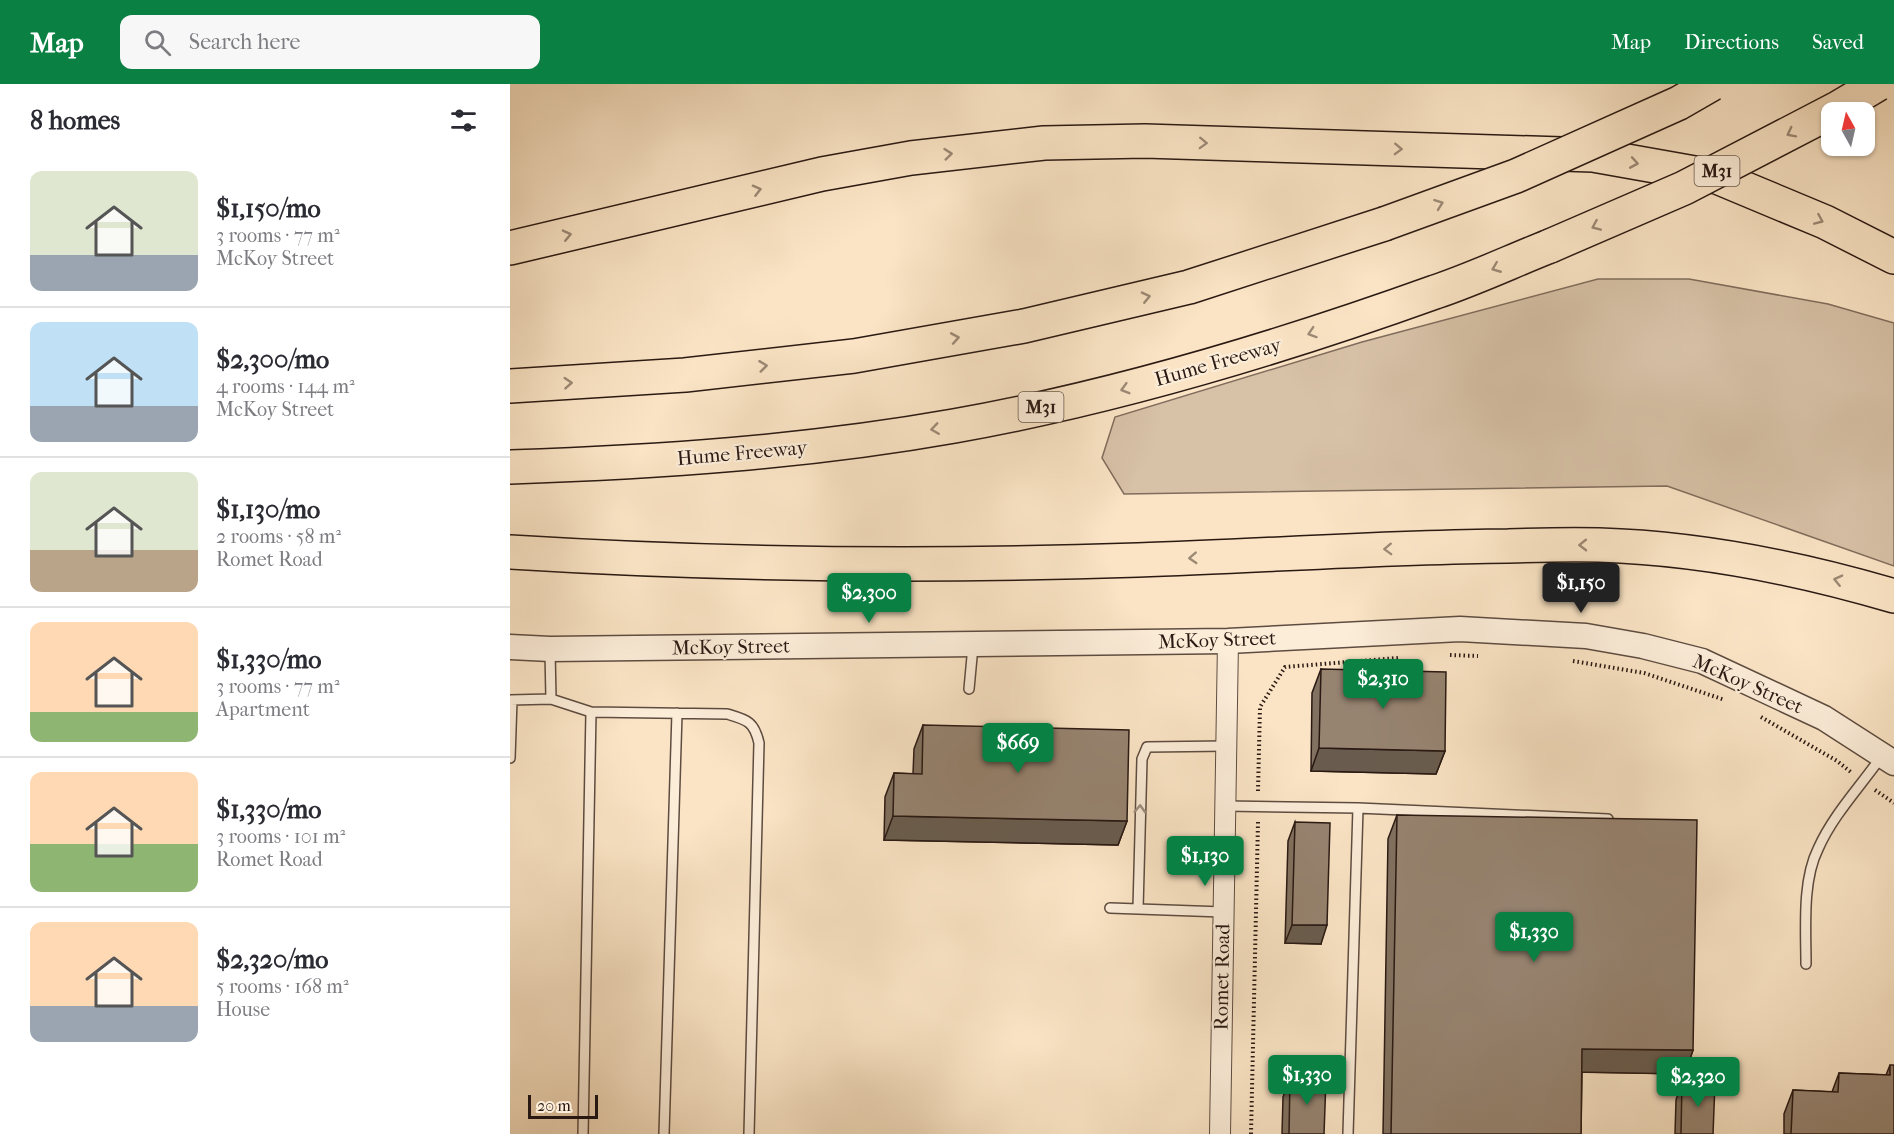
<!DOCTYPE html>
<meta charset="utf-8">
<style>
:root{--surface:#fff;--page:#f7f7f7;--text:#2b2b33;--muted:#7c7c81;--line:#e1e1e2;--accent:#0b8043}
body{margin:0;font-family:"IM FELL French Canon",serif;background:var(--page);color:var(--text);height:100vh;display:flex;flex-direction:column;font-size:22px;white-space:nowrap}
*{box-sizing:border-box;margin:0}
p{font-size:20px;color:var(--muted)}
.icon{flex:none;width:33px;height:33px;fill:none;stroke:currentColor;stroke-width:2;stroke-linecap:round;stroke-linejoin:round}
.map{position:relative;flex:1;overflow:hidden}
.sheet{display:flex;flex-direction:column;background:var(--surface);width:510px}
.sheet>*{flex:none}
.needle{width:39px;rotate:352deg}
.fabs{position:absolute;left:1311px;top:18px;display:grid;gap:12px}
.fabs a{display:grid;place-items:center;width:54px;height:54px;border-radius:12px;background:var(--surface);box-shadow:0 2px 4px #0004;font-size:30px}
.scale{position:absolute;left:18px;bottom:15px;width:70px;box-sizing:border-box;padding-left:6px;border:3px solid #2a1913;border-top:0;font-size:16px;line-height:21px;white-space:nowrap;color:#2a1913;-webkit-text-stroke:4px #fcedd9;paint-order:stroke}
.price{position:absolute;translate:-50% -51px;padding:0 14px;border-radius:6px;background:var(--accent);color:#fff;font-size:20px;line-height:39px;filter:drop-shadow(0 2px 3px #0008)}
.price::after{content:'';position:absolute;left:50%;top:36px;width:18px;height:14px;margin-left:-9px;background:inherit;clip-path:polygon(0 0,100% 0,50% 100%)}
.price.current{background:#222;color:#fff}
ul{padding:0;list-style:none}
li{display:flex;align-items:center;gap:18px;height:150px;padding:0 30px}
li+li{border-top:2px solid var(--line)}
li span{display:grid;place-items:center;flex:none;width:168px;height:120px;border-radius:12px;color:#555}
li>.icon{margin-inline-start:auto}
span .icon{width:72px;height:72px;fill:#fffc;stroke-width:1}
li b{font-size:26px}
h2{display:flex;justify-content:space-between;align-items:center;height:72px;padding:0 30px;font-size:26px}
header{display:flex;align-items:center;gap:36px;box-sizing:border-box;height:84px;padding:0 30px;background:var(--accent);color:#fff}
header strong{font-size:28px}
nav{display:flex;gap:33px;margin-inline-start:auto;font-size:21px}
.search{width:420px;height:54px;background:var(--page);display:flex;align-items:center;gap:15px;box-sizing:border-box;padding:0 21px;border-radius:12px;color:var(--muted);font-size:22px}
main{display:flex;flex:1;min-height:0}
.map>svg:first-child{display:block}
.green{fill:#d7c1a7;stroke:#806d5d;stroke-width:1.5}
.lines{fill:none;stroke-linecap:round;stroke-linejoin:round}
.service-casing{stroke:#5e4c40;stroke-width:12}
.minor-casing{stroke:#5e4c40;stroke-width:22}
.tertiary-casing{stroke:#5e4c40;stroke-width:27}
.motorway-casing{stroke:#2a1913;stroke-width:36}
.path{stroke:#2a1913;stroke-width:4;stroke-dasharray:1.5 3;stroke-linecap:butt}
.service{stroke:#fcedd9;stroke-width:9}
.minor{stroke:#fcedd9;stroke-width:20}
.tertiary{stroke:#fcedd9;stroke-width:24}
.motorway{stroke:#fae4c5;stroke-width:33}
.motorway-bridge-casing{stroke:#2a1913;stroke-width:36;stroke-linecap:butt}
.motorway-bridge{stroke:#fae4c5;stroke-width:33}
.wall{fill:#817160;stroke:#2a1913;stroke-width:1.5}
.shaded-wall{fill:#695c4e;stroke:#2a1913;stroke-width:1.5}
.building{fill:#968370;stroke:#2a1913;stroke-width:1.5}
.oneway{stroke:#9c8975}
.oneway2{stroke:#9e8e80}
.labels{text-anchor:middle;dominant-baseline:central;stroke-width:4.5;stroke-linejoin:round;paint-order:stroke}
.shield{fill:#fcedd9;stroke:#69594e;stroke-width:1.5}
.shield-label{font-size:18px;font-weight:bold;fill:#2a1913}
.street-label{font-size:20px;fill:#2a1913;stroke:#fcedd9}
</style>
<header>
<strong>Map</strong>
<div class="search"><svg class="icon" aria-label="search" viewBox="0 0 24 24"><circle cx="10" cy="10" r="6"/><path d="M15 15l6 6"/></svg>Search here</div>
<nav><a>Map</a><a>Directions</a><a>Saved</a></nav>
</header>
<main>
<section class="sheet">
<h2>8 homes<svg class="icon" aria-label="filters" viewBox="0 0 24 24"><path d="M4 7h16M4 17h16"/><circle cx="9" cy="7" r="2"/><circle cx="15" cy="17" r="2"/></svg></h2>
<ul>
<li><span style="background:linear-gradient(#dfe7d0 70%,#9aa5b1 0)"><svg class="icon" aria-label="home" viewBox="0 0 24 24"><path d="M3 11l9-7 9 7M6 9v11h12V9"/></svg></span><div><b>$1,150/mo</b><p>3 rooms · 77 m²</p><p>McKoy Street</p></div></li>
<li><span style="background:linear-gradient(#bfe0f5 70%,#9aa5b1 0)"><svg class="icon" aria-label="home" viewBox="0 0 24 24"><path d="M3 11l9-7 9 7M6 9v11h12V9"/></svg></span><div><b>$2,300/mo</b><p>4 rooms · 144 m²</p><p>McKoy Street</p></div></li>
<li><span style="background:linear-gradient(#dfe7d0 65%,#b9a48a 0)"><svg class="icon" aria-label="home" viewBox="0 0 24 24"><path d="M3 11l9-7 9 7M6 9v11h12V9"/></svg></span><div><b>$1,130/mo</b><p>2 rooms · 58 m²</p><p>Romet Road</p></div></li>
<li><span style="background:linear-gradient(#ffd9b3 75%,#8fb573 0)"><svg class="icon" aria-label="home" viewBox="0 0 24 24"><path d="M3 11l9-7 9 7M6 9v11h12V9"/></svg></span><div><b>$1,330/mo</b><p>3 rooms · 77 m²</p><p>Apartment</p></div></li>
<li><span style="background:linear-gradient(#ffd9b3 60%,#8fb573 0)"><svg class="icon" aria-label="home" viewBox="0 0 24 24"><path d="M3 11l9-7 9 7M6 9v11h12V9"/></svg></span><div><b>$1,330/mo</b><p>3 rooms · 101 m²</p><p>Romet Road</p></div></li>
<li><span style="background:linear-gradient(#ffd9b3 70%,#9aa5b1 0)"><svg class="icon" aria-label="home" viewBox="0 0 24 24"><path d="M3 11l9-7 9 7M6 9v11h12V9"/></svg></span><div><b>$2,320/mo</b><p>5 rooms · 168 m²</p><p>House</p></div></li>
</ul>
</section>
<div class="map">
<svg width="1384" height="1050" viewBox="0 0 1384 1050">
<rect width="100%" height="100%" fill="#fae4c5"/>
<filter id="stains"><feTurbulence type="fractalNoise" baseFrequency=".00333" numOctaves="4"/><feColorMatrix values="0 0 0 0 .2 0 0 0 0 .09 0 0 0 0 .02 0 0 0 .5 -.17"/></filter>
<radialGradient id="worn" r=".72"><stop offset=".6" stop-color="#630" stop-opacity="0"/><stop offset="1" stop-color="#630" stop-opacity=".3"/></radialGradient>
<path class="green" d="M1088 195H1179L1318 220 1384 239V482L1157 402 614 410 592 374 605 333 852 258Z"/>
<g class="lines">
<g class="service-casing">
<path id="service" d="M40 567 41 615
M459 605 463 562
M0 616 41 615 81 628 217 630C237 636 244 637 249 659L239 1050
M0 674 2 616
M715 722 848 724 838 1050
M848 724 1098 735
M600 824 713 828
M628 825 632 675 637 663 717 662
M1296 880C1296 845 1292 797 1308 765 1323 731 1350 703 1371 673
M73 1050 81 628
M154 1050 167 629"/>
</g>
<g class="minor-casing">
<path id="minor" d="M710 1050 718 557"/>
</g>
<g class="tertiary-casing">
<path id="tertiary" d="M0 563 40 565 718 557 950 545 1076 552 1133 562 1192 577 1314 634 1384 679"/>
</g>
<g class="motorway-casing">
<path id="motorway" d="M0 164 312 90 401 74 534 59 635 57 1083 71 1207 93 1315 138 1384 173
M0 302 175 291 344 272 514 242 679 203 874 140
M0 383C149 378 297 368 444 342 608 313 769 264 925 208 964 195 1002 177 1040 162
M0 468C209 481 419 483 628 476 752 472 875 463 998 462 1028 461 1059 460 1089 461 1188 464 1289 484 1384 512"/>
</g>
<path class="path" d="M940 571 968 572
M1063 577 1134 589 1215 616
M1251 633 1327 677 1342 689
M1365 706 1384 719
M748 707 750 623 775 583 888 574
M741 1050 748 738"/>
<use href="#service" class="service"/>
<use href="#minor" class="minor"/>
<use href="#tertiary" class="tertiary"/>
<use href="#motorway" class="motorway"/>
<g class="motorway-bridge-casing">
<path id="motorway-bridge" d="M874 140 1006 92 1169 19 1202 0
M1040 162 1174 104 1328 24 1368 0"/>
</g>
<use href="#motorway-bridge" class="motorway-bridge"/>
</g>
<path class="wall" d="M811 585 935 667 926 690 801 687 802 609Z
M413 641 617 737 608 761 374 756 375 713 384 689 403 690 404 665Z
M887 731 1183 966 1175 990 1072 988 1071 1050H873L878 755Z
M785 738 811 860 775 859 778 757Z
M1380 981 1384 1050H1274V1030L1283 1006 1322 1008 1329 989 1376 991Z
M780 995 814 1050H772L773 1013Z
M1172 998 1203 1050H1165L1166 1016Z"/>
<path class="shaded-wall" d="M809 664 935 667 926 690 801 687Z
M383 732 617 737 608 761 374 756Z
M782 841H817L811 860 775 859Z
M1072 965 1183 966 1175 990 1063 988Z"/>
<path class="building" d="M811 585 936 588 935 667 809 664Z
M413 641 619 646 617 737 383 732 384 689 412 690Z
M887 731 1187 736 1183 966 1072 965 1071 1050H881Z
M785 738 820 739 817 841H782Z
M1380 981H1384V1050H1281L1283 1006 1328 1008 1329 989 1380 991Z
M780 995H816L814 1050H779Z
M1172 998 1205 999 1203 1050H1171Z"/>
<defs><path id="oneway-chevron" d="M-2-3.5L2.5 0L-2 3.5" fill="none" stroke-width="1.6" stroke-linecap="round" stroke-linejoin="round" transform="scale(1.5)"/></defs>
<g class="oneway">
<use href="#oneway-chevron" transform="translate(1281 49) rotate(153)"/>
<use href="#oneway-chevron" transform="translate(693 59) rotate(2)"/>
<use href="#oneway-chevron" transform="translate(888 65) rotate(2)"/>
<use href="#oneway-chevron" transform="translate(438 70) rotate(-6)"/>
<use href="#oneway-chevron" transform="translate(1124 79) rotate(10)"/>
<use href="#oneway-chevron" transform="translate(247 106) rotate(-14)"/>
<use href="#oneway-chevron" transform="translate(929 120) rotate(-20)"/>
<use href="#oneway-chevron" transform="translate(1309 136) rotate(23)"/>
<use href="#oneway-chevron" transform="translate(1086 142) rotate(157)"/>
<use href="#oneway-chevron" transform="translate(57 151) rotate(-13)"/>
<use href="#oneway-chevron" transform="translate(986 184) rotate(158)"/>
<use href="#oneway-chevron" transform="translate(636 213) rotate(-13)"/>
<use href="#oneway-chevron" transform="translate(802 249) rotate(162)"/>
<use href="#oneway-chevron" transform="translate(445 254) rotate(-10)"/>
<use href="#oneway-chevron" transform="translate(253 282) rotate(-7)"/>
<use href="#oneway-chevron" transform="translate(58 299) rotate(-4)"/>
<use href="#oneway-chevron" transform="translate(615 305) rotate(164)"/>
<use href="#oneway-chevron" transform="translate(425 345) rotate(172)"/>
<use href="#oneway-chevron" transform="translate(1073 461) rotate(179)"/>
<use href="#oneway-chevron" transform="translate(878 465) rotate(178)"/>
<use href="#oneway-chevron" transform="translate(683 474) rotate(177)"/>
<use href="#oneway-chevron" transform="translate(1328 496) rotate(-167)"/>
</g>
<use class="oneway2" href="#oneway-chevron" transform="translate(630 725) rotate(-88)"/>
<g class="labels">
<g class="shield">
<rect x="1184.5" y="72" width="45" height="30" rx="4.5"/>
<rect x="508.5" y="308" width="45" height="30" rx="4.5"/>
</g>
<g class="shield-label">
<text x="1207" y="87">M31</text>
<text x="531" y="323">M31</text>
</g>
<g class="street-label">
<text transform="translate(708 278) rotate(-16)">Hume Freeway</text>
<text transform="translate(232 369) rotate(-5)">Hume Freeway</text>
<text transform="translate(707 556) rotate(-2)">McKoy Street</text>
<text transform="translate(221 563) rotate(-1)">McKoy Street</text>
<text transform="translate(1238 600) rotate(24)">McKoy Street</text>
<text transform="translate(712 893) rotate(-89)">Romet Road</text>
</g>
</g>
<rect width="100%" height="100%" filter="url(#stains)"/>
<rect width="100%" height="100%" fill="url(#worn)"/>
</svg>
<div class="fabs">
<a><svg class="needle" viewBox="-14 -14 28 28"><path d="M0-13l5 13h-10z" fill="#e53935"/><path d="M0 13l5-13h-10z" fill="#7c7c81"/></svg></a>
</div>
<div class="scale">20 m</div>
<b class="price current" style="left:1071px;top:530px">$1,150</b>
<b class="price" style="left:359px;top:540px">$2,300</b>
<b class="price" style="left:873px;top:626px">$2,310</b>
<b class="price" style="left:508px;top:690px">$669</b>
<b class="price" style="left:695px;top:803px">$1,130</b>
<b class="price" style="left:1024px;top:879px">$1,330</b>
<b class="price" style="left:797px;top:1022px">$1,330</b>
<b class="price" style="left:1188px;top:1024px">$2,320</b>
</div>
</main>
